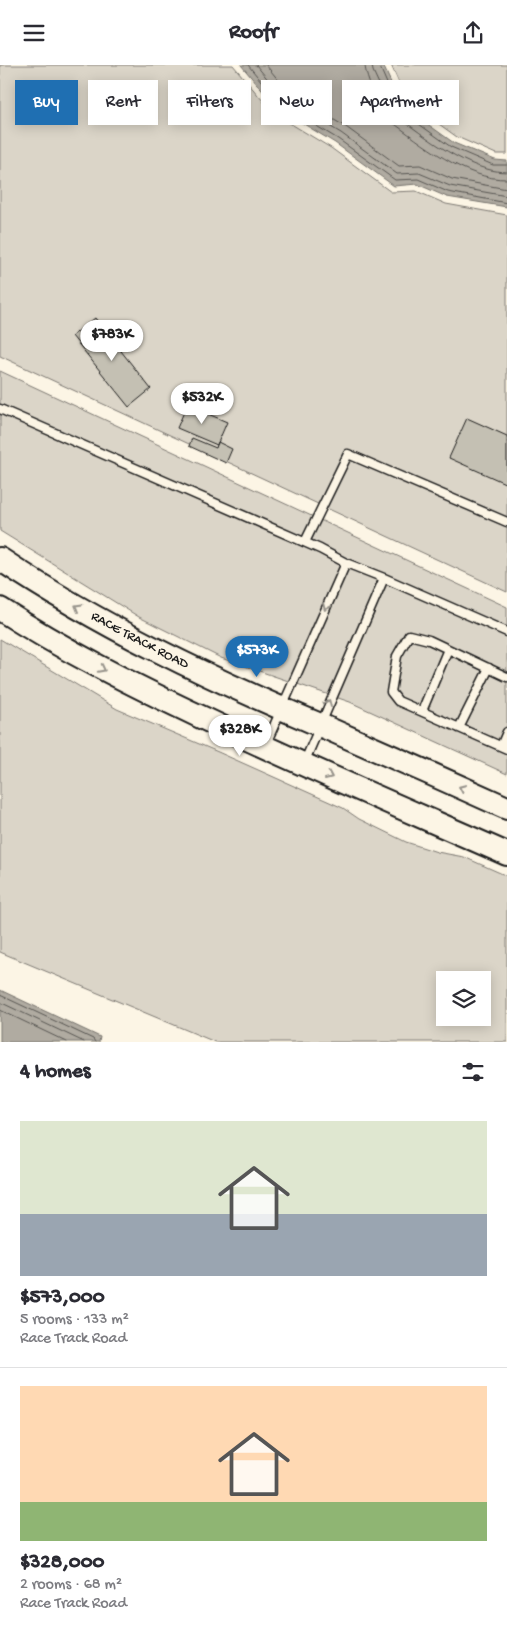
<!DOCTYPE html>
<meta charset="utf-8">
<style>
:root{--surface:#fff;--page:#f7f7f7;--text:#2b2b33;--muted:#7c7c81;--line:#e1e1e2;--accent:#1f6fb2}
body{margin:0;font-family:"Gochi Hand",sans-serif;background:var(--page);color:var(--text);height:100vh;display:flex;flex-direction:column;font-size:19px;white-space:nowrap}
*{box-sizing:border-box;margin:0}
p{font-size:16px;color:var(--muted)}
.icon{flex:none;width:28px;height:28px;fill:none;stroke:currentColor;stroke-width:2;stroke-linecap:round;stroke-linejoin:round}
.map{position:relative;height:977px;overflow:hidden}
.side{display:flex;flex-direction:column;background:var(--surface);flex:1}
.side>*{flex:none}
.banner{position:absolute;left:15px;top:15px;width:478px;height:45px;display:flex;gap:10px}
.fabs{position:absolute;left:436px;top:906px;display:grid;gap:10px}
.fabs a{display:grid;place-items:center;width:55px;height:55px;border-radius:0px;background:var(--surface);box-shadow:0 2px 12px #0003;font-size:25px}
.price{position:absolute;translate:-50% -42px;padding:0 11px;border-radius:18px;background:#fff;color:#222;font-size:16px;line-height:32px;filter:drop-shadow(0 1px 2px #0008)}
.price::after{content:'';position:absolute;left:50%;top:30px;width:15px;height:11px;margin-left:-8px;background:inherit;clip-path:polygon(0 0,100% 0,50% 100%)}
.price.active{background:var(--accent);color:#fff}
ul{padding:0;list-style:none}
li{display:grid;align-content:center;gap:10px;height:265px;padding:0 20px}
li+li{border-top:1px solid var(--line)}
li span{display:grid;place-items:center;height:155px;border-radius:0px;color:#555}
li>.icon{margin-inline-start:auto}
span .icon{width:90px;height:90px;fill:#fffc;stroke-width:1}
li b{font-size:21px}
h2{display:flex;justify-content:space-between;align-items:center;height:60px;padding:0 20px;font-size:21px}
.pill{padding:0 18px;border-radius:0px;background:var(--surface);box-shadow:0 2px 12px #0003;font-size:18px;line-height:45px}
.pill.active{background:var(--accent);color:#fff}
header{display:flex;justify-content:space-between;align-items:center;height:65px;padding:0 20px;background:var(--surface);font-size:22px;font-weight:700}
.map>svg:first-child{display:block}
.green{fill:#dbd5c8;stroke:#7c7872;fill-rule:evenodd}
.water{fill:#b0aba1;stroke:#75726c}
.lines{fill:none;stroke-linecap:round;stroke-linejoin:round}
.shore{stroke:#575551;stroke-width:1}
.building{fill:#c4c0b3;stroke:#1c1c1c}
.service-casing{stroke:#1c1c1c;stroke-width:11}
.secondary-casing{stroke:#1c1c1c;stroke-width:26}
.service{stroke:#fcf5e5;stroke-width:8}
.secondary{stroke:#fcf5e5;stroke-width:22}
.oneway{stroke:#97938b}
.labels{text-anchor:middle;dominant-baseline:central;stroke-width:4.5;stroke-linejoin:round;paint-order:stroke}
.street-label{font-size:14px;fill:#1c1c1c;stroke:#fcf5e5}
</style>
<header><svg class="icon" aria-label="menu" viewBox="0 0 24 24"><path d="M4 6h16M4 12h16M4 18h16"/></svg>Roofr<svg class="icon" aria-label="share" viewBox="0 0 24 24"><path d="M12 15V3M7 8l5-5 5 5M5 13v7h14v-7"/></svg></header>
<div class="map">
<svg width="507" height="977" viewBox="0 0 507 977">
<rect width="100%" height="100%" fill="#fcf5e5"/>
<filter id="ink" filterUnits="userSpaceOnUse"><feTurbulence type="fractalNoise" baseFrequency=".02" numOctaves="2"/><feDisplacementMap in="SourceGraphic" scale="10" xChannelSelector="R" yChannelSelector="G"/><feConvolveMatrix kernelMatrix="1 2 1 2 8 2 1 2 1" color-interpolation-filters="sRGB"/></filter>
<g filter="url(#ink)">
<path class="green" d="M0 0H233L273 48 331 83 391 127 416 126 446 139 507 150V527L0 291Z
M391 0H507V89H496L457 72 407 36Z
M0 306 507 542V709L350 637 221 593 139 552 0 466Z
M0 574 117 644 218 687 343 743 359 754 406 777 437 787 464 792 507 811V977H215L0 887ZM445 915H482V952H445Z"/>
<path class="water" d="M241 0H383L401 40 454 78 495 95 507 96V142L447 132 417 119 394 121 335 78 276 42Z
M0 925 100 972 99 977H0Z"/>
<g class="lines">
<path class="shore" d="M248 0 280 39 338 74 395 115 418 114 448 127 507 138
M256 0 284 34 341 68 397 109 419 108 450 121 507 131
M266 0 289 28 346 62 399 101 420 100 452 114 507 124
M365 0C365 12 380 46 389 55 422 78 465 115 507 114
M372 0 373 6 391 45 394 49C425 71 468 107 507 107
M379 0 398 44 451 82 493 100H507
M0 930 93 974 95 977
M0 937 84 977
M0 945 67 977"/>
</g>
<path class="building" d="M95 253 151 324 129 342 72 271Z
M187 340 227 357 217 380 177 363Z
M467 353 507 371V419L449 393Z
M192 373 216 383 218 377 232 384 226 398 189 381Z"/>
<g class="lines">
<g class="service-casing">
<path id="service" d="M0 344 320 484 346 498 384 513 507 567
M305 477 348 389 507 457
M507 612 429 575 409 570 397 591 391 627 398 636 507 684
M422 646 448 584
M459 663 489 603
M265 681 346 498
M501 681 507 667
M304 698 384 513"/>
</g>
<g class="secondary-casing">
<g id="secondary">
<path id="s1" d="M0 494C100 561 209 613 320 660 382 687 445 715 507 743"/>
<path d="M0 544C65 586 133 620 203 653 303 701 405 744 507 789"/>
</g>
</g>
<use href="#service" class="service"/>
<use href="#secondary" class="secondary"/>
</g>
<defs><path id="oneway-chevron" d="M-2-3.5L2.5 0L-2 3.5" fill="none" stroke-width="1.6" stroke-linecap="round" stroke-linejoin="round" transform="scale(1.25)"/></defs>
<g class="oneway">
<use href="#oneway-chevron" transform="translate(78 542) rotate(-150)"/>
<use href="#oneway-chevron" transform="translate(326 542) rotate(114)"/>
<use href="#oneway-chevron" transform="translate(102 604) rotate(27)"/>
<use href="#oneway-chevron" transform="translate(328 638) rotate(-66)"/>
<use href="#oneway-chevron" transform="translate(329 711) rotate(24)"/>
<use href="#oneway-chevron" transform="translate(462 723) rotate(-156)"/>
</g>
</g>
<g class="labels">
<g class="street-label">
<text stroke="none"><textPath href="#s1" startOffset="162">RACE TRACK ROAD</textPath></text>
</g>
</g>
</svg>
<div class="fabs">
<a><svg class="icon" aria-label="layers" viewBox="0 0 24 24"><path d="M12 4l9 5-9 5-9-5zM3 14l9 5 9-5"/></svg></a>
</div>
<b class="price" style="left:112px;top:297px">$783K</b>
<b class="price" style="left:202px;top:360px">$532K</b>
<b class="price active" style="left:257px;top:613px">$573K</b>
<b class="price" style="left:240px;top:692px">$328K</b>
<div class="banner">
<a class="pill active">Buy</a>
<a class="pill">Rent</a>
<a class="pill">Filters</a>
<a class="pill">New</a>
<a class="pill">Apartment</a>
</div>
</div>
<section class="side">
<h2>4 homes<svg class="icon" aria-label="filters" viewBox="0 0 24 24"><path d="M4 7h16M4 17h16"/><circle cx="9" cy="7" r="2"/><circle cx="15" cy="17" r="2"/></svg></h2>
<ul>
<li><span style="background:linear-gradient(#dfe7d0 60%,#9aa5b1 0)"><svg class="icon" aria-label="home" viewBox="0 0 24 24"><path d="M3 11l9-7 9 7M6 9v11h12V9"/></svg></span><div><b>$573,000</b><p>5 rooms · 133 m²</p><p>Race Track Road</p></div></li>
<li><span style="background:linear-gradient(#ffd9b3 75%,#8fb573 0)"><svg class="icon" aria-label="home" viewBox="0 0 24 24"><path d="M3 11l9-7 9 7M6 9v11h12V9"/></svg></span><div><b>$328,000</b><p>2 rooms · 68 m²</p><p>Race Track Road</p></div></li>
</ul>
</section>
